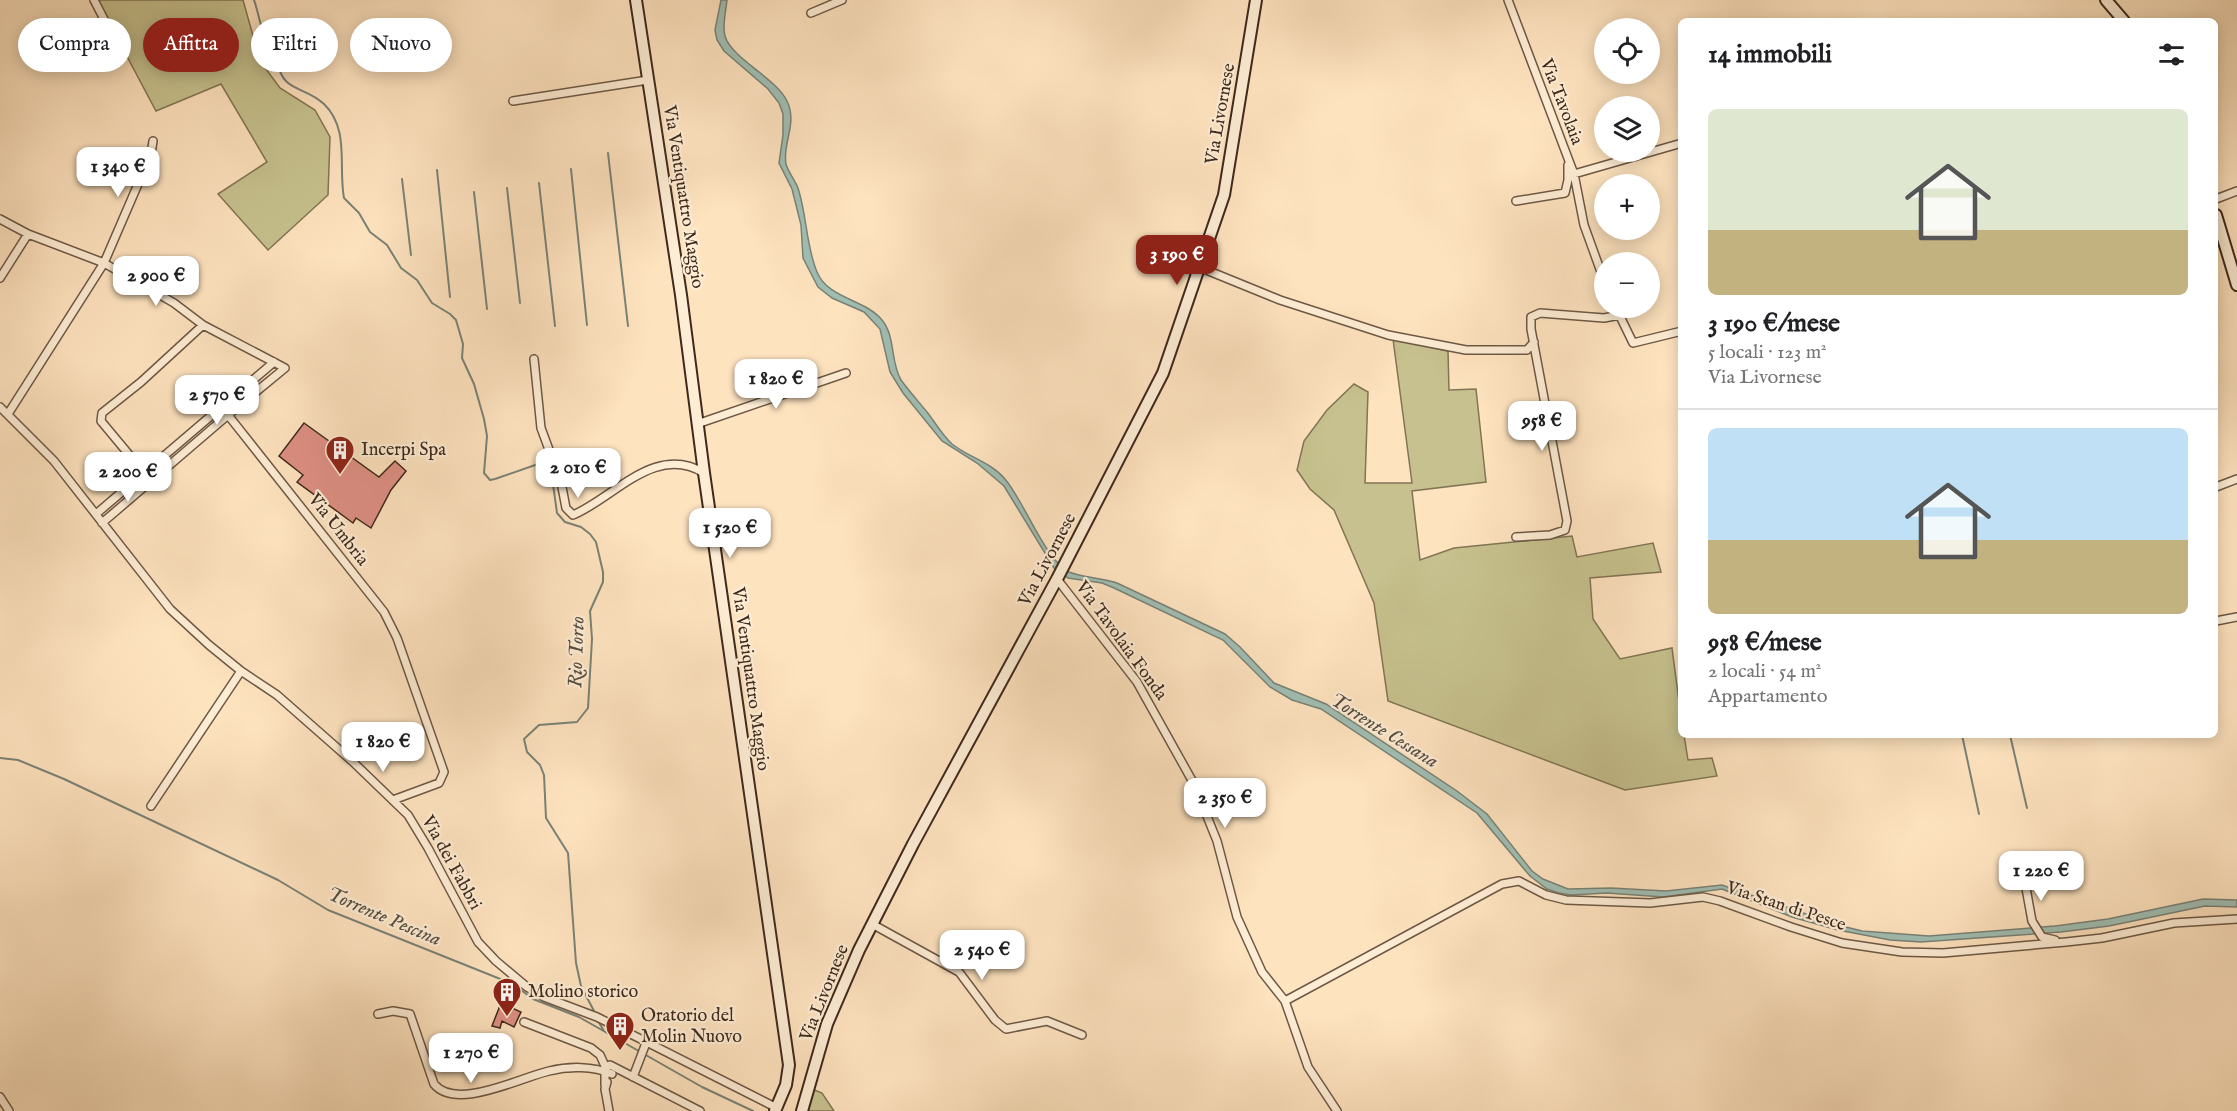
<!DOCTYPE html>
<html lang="it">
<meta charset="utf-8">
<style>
:root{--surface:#fff;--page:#f6f6f6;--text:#202124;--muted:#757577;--line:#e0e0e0;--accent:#8f2418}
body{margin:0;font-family:"IM FELL English",serif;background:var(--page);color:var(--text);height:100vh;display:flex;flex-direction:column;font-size:22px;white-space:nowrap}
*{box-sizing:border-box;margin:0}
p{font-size:20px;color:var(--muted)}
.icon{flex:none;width:33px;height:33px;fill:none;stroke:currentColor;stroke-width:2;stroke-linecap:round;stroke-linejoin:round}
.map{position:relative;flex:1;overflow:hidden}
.panel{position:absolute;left:1678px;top:18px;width:540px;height:720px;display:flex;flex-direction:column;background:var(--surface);border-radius:9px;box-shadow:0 3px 15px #0003}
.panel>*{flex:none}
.hud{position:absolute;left:18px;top:18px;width:570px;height:54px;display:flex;gap:12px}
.fabs{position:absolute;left:1594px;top:18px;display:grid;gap:12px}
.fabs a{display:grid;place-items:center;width:66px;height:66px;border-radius:50%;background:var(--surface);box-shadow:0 3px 15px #0003;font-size:30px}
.price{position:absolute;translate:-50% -51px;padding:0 14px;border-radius:12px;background:#fff;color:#222;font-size:20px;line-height:39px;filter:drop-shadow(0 2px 3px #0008)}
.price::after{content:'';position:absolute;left:50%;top:36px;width:18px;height:14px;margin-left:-9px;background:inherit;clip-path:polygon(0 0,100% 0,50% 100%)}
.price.active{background:var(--accent);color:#fff}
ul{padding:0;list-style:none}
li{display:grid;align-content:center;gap:12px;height:318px;padding:0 30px}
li+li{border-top:2px solid var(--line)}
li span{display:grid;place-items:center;height:186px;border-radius:9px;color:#555}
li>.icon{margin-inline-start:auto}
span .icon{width:108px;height:108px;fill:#fffc;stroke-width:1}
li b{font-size:26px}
h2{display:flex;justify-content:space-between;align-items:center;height:72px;padding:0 30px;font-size:26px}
.tag{padding:0 21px;border-radius:27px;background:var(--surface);box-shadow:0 3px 15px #0003;font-size:21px;line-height:54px}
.tag.active{background:var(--accent);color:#fff}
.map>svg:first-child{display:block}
.green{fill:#c6c18e;stroke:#827555;stroke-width:1.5}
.water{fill:#a0beb3;stroke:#798277;stroke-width:1.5}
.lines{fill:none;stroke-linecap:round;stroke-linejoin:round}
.stream{stroke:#798277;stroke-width:2}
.building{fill:#de8f84;stroke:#3e291c;stroke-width:1.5}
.street-casing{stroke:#6e5845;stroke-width:10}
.secondary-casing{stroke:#3e291c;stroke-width:14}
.street{stroke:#feedd5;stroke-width:7}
.secondary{stroke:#feedd5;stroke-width:10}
.labels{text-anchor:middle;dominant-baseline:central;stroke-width:4.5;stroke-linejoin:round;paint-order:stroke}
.street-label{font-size:18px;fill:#3e291c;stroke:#feedd5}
.poi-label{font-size:18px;fill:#3e291c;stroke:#feedd5;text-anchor:start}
.water-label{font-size:20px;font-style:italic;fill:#564e42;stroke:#feedd5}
</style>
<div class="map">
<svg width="2237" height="1111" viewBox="0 0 2237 1111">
<rect width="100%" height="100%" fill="#fee3bf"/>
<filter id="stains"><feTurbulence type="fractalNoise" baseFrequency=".00333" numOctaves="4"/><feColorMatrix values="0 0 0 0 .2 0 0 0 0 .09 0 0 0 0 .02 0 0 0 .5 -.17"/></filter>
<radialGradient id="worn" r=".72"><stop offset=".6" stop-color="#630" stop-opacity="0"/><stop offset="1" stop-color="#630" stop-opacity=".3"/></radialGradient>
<path class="green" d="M97 0H243L260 61 280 88 315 110 330 137 328 195 268 250 218 194 267 162 221 84 156 111Z
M1393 339 1448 351 1449 390 1476 389 1486 482 1412 491 1420 560 1454 548 1572 536 1577 557 1653 543 1661 572 1590 578 1593 619 1620 659 1672 648 1681 717 1682 735H1684L1688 760 1712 758 1717 776 1625 790 1388 701 1374 603 1334 510 1310 489 1297 470 1304 441 1327 410 1354 384 1368 392 1365 483H1412Z
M812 1089 822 1093 834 1111H807Z"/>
<path class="water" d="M721 0H727C726 11 722 25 725 36 731 58 776 78 787 101 798 124 782 143 786 164 788 172 795 180 798 188 807 216 806 246 817 272 828 299 865 299 882 320 896 337 890 362 901 380 909 391 918 401 927 412 935 422 942 435 952 444 968 457 991 462 1005 479 1024 501 1045 560 1069 572 1080 577 1103 578 1117 583L1225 634 1240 647 1274 683 1326 704 1457 791 1487 814 1532 871 1543 879 1568 889 1611 888 1666 891 1722 885 1838 925 1862 931 1929 936 2055 926 2108 919 2203 899 2237 900V907L2205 906 2109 926 2061 932 1921 942 1890 940 1838 930 1792 917 1722 889 1663 897 1607 893 1571 895 1559 893 1547 889 1530 876 1477 813 1321 709 1292 700 1270 687 1223 640 1114 588 1102 583 1068 578 1054 568 1004 486 977 463 942 441 903 393 890 372 880 329 864 312 832 298 818 287 803 258 801 225 792 189 779 163 783 135V114L779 103 768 89 724 51 717 40 715 30Z"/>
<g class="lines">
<path class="stream" d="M254 0C261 20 264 50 278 63 282 92 305 86 324 104 350 129 338 167 344 198L359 213 370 232 387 245 401 268 417 280 432 303 450 314 456 320 463 344 462 358 474 384 484 419 487 436 484 473 490 480 495 479 541 463H546L552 477 557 513 565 522 581 527 590 534 596 542 603 572V582L590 611 592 639 588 708 577 722 539 725 524 739 527 752 540 765 544 775 546 818 568 853 576 963 581 986 595 1013
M608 153 628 326
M571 169 587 325
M437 170 450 297
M402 179 411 255
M539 183 555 326
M507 188 520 303
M474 192 487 309
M1962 735 1979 814
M2010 735 2027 808
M0 758 18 760 64 779 278 880 328 910 513 984 533 999 579 1017 702 1087 753 1111
M598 1021 604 1031"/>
</g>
<path class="building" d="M304 423 379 477 395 461 406 471 391 490 371 528 356 518 353 523 297 482 303 475 279 456Z
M501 1003 521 1012 514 1027 502 1021 500 1028 492 1026Z"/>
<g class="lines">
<g class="street-casing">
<path id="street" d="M94 0 109 29
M1508 0 1574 174 1584 225 1605 283
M811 13 842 0
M513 101 648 80
M1574 174 1682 143
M2216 199 2237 191
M1516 201 1565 193 1568 180V165
M0 219 28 234 104 263 174 303 203 325 285 368 228 415
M1199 267 1280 300 1388 335 1466 350H1527L1534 342
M0 278 28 234
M1616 308 1633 343 1682 331
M534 359 541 428 561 482 566 508 573 515C614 498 655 443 704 473
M0 407 54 461 170 609 209 645 241 671 277 695 352 761 408 815 428 848 478 942 496 961 527 987 544 997 597 1017 777 1108
M8 414 104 263 151 154 153 141
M697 424 846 373
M151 481 101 421 102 413 141 382 203 325
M2216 487 2237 479
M96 514 274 362
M102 523 228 415 384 612 397 638 444 772 439 783 393 800
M1516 537 1550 535 1565 530 1567 521 1531 329V317L1540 313 1604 318 1620 315
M1057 579 1137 682 1194 784 1217 841 1237 917 1262 972 1285 1001 1308 1067 1337 1111
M2216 621 2237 617
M151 806 241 671
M2026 888 2032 921 2042 937 2055 940
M872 924 959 972 995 1020 1006 1029 1047 1021 1082 1035
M1285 1001 1502 884 1519 881 1546 895 1566 900 1650 903 1703 897 1720 901 1791 927 1842 943 1902 952 1943 953 2066 942 2102 938 2174 923 2237 919
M378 1014 393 1011 410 1014 434 1084C456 1111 519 1078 549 1071 569 1066 593 1066 612 1074
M524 1022 591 1048 600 1055 605 1066
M633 1077 646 1043
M607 1082 605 1089 609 1111
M605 1085V1068L610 1065 700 1111
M0 1097 9 1111"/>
</g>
<g class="secondary-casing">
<path id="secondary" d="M636 0 681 295 704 473 789 1065 786 1085 775 1111
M2106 0 2124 21
M2216 215 2237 285
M802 1111 827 1024 859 950 913 844 1057 579 1163 373 1224 195 1256 0"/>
</g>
<use href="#street" class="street"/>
<use href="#secondary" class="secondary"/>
</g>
<defs>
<g id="building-pin" transform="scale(1.5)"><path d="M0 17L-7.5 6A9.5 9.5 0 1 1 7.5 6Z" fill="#8f2418" stroke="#feedd5"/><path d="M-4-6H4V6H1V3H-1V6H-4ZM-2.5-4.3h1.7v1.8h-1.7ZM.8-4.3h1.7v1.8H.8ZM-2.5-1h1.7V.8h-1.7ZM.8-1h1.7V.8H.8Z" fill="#fff"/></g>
</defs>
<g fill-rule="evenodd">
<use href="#building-pin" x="340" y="450"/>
<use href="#building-pin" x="507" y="992"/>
<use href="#building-pin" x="620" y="1026"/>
</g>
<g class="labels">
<g class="street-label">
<text transform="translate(1561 102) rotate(69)">Via Tavolaia</text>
<text transform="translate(1221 114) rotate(-80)">Via Livornese</text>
<text transform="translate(683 197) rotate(81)">Via Ventiquattro Maggio</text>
<text transform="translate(338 530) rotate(52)">Via Umbria</text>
<text transform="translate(1048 560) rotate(-62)">Via Livornese</text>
<text transform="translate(1121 641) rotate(54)">Via Tavolaia Fonda</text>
<text transform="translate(750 679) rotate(82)">Via Ventiquattro Maggio</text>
<text transform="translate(451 863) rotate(61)">Via dei Fabbri</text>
<text transform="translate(1786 907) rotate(18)">Via Stan di Pesce</text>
<text transform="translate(825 993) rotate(-68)">Via Livornese</text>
</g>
<g class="poi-label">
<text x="361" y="450">Incerpi Spa</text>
<text x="528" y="992">Molino storico</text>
<text x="641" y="1016">Oratorio del<tspan x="641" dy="21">Molin Nuovo</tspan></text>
</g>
<g class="water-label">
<text transform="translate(577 652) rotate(-88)">Rio Torto</text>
<text transform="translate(1384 731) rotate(32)">Torrente Cessana</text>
<text transform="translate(384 917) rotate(23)">Torrente Pescina</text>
</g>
</g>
<rect width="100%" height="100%" filter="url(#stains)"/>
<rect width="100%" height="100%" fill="url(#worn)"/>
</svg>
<div class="fabs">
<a><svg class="icon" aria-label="locate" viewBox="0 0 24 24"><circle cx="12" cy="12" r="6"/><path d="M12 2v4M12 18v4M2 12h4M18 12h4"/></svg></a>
<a><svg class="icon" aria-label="layers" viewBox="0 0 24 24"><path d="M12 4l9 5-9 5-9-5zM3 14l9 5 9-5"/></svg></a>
<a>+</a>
<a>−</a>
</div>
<b class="price" style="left:118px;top:198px">1 340 €</b>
<b class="price active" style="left:1177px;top:286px">3 190 €</b>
<b class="price" style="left:156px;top:307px">2 900 €</b>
<b class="price" style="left:776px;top:410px">1 820 €</b>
<b class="price" style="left:217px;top:426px">2 570 €</b>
<b class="price" style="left:1542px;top:452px">958 €</b>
<b class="price" style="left:578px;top:499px">2 010 €</b>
<b class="price" style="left:128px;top:503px">2 200 €</b>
<b class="price" style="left:730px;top:559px">1 520 €</b>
<b class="price" style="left:383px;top:773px">1 820 €</b>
<b class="price" style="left:1225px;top:829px">2 350 €</b>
<b class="price" style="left:2041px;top:902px">1 220 €</b>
<b class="price" style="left:982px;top:981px">2 540 €</b>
<b class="price" style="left:471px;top:1084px">1 270 €</b>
<div class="hud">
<a class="tag">Compra</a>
<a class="tag active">Affitta</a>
<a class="tag">Filtri</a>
<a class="tag">Nuovo</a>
</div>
<section class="panel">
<h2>14 immobili<svg class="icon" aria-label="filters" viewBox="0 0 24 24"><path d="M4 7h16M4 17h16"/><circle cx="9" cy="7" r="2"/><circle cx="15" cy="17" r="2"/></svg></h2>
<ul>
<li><span style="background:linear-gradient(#dfe7d0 65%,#c2b280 0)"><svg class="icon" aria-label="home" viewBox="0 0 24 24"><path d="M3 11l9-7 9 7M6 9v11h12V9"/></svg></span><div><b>3 190 €/mese</b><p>5 locali · 123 m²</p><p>Via Livornese</p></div></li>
<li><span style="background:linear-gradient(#bfe0f5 60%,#c2b280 0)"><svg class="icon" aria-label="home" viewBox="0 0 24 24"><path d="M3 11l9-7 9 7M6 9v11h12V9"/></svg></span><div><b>958 €/mese</b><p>2 locali · 54 m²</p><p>Appartamento</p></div></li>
</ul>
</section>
</div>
